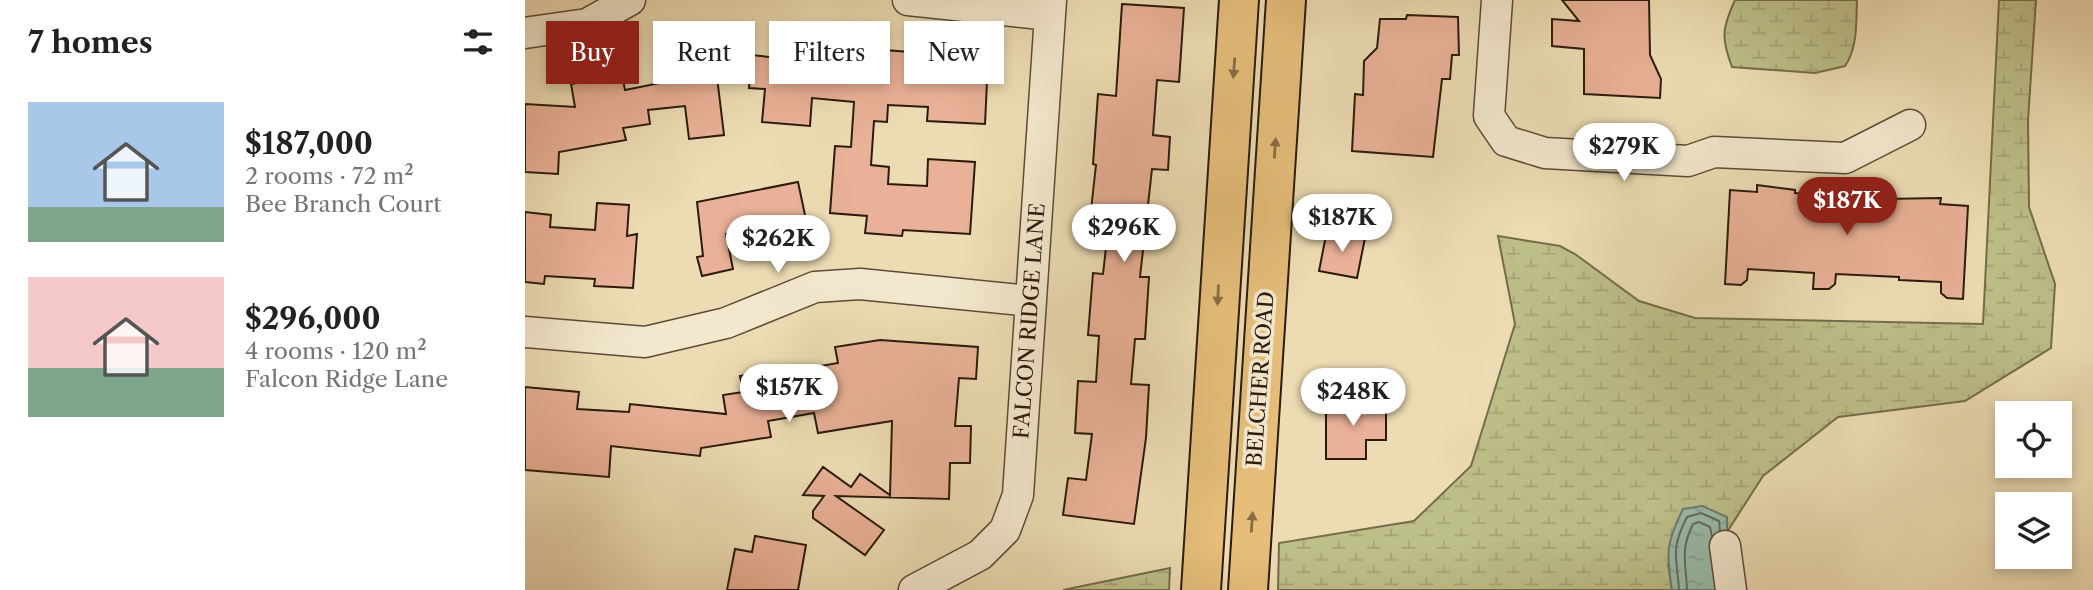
<!DOCTYPE html>
<meta charset="utf-8">
<style>
:root{--surface:#fff;--page:#f2f2f2;--text:#222;--muted:#767676;--accent:#8f2418}
body{margin:0;font-family:"Libre Caslon Text",serif;background:var(--page);color:var(--text);height:100vh;display:flex;flex-direction:column;font-size:26px;white-space:nowrap}
*{box-sizing:border-box;margin:0}
p{font-size:23px;color:var(--muted)}
.icon{flex:none;width:38px;height:38px;fill:none;stroke:currentColor;stroke-width:2;stroke-linecap:round;stroke-linejoin:round}
.map{position:relative;flex:1;overflow:hidden}
.sheet{display:flex;flex-direction:column;background:var(--surface);width:525px}
.sheet>*{flex:none}
.top-card{position:absolute;left:21px;top:21px;width:665px;height:63px;display:flex;gap:14px}
.fabs{position:absolute;left:1470px;top:401px;display:grid;gap:14px}
.fabs a{display:grid;place-items:center;width:77px;height:77px;border-radius:0px;background:var(--surface);box-shadow:0 4px 10px #0003;font-size:35px}
.price{position:absolute;translate:-50% -60px;padding:0 16px;border-radius:24px;background:#fff;color:#222;font-size:23px;line-height:46px;filter:drop-shadow(0 2px 4px #0008)}
.price::after{content:'';position:absolute;left:50%;top:42px;width:21px;height:16px;margin-left:-10px;background:inherit;clip-path:polygon(0 0,100% 0,50% 100%)}
.price.active{background:var(--accent);color:#fff}
ul{padding:0;list-style:none}
li{display:flex;align-items:center;gap:21px;height:175px;padding:0 28px}
li span{display:grid;place-items:center;flex:none;width:196px;height:140px;border-radius:0px;color:#555}
li>.icon{margin-inline-start:auto}
span .icon{width:84px;height:84px;fill:#fffc;stroke-width:1}
li b{font-size:30px}
h2{display:flex;justify-content:space-between;align-items:center;height:84px;padding:0 28px;font-size:30px}
.tag{padding:0 24px;border-radius:0px;background:var(--surface);box-shadow:0 4px 10px #0003;font-size:24px;line-height:63px}
.tag.active{background:var(--accent);color:#fff}
main{display:flex;flex:1;min-height:0}
.map>svg:first-child{display:block}
.wetland{fill:url(#wetland-marsh);stroke:#746d4b;stroke-width:2}
.water{fill:url(#water-ripples);stroke:#6d7c6c;stroke-width:2}
.lines{fill:none;stroke-linecap:round;stroke-linejoin:round}
.shore{stroke:#626c5c;stroke-width:2}
.building{fill:#e9b197;stroke:#2b1b0d;stroke-width:2}
.minor-casing{stroke:#5c4b36;stroke-width:33}
.major-casing{stroke:#2b1b0d;stroke-width:42}
.minor{stroke:#f3e8ce;stroke-width:30}
.major{stroke:#e6be7a;stroke-width:38}
.oneway{fill:#886c44}
.labels{text-anchor:middle;dominant-baseline:central;stroke-width:7;stroke-linejoin:round;paint-order:stroke}
.street-label{font-size:21px;fill:#2b1b0d;stroke:#f3e8ce}
</style>
<main>
<section class="sheet">
<h2>7 homes<svg class="icon" aria-label="filters" viewBox="0 0 24 24"><path d="M4 7h16M4 17h16"/><circle cx="9" cy="7" r="2"/><circle cx="15" cy="17" r="2"/></svg></h2>
<ul>
<li><span style="background:linear-gradient(#a9c7e8 75%,#7fa58c 0)"><svg class="icon" aria-label="home" viewBox="0 0 24 24"><path d="M3 11l9-7 9 7M6 9v11h12V9"/></svg></span><div><b>$187,000</b><p>2 rooms · 72 m²</p><p>Bee Branch Court</p></div></li>
<li><span style="background:linear-gradient(#f6c9c9 65%,#7fa58c 0)"><svg class="icon" aria-label="home" viewBox="0 0 24 24"><path d="M3 11l9-7 9 7M6 9v11h12V9"/></svg></span><div><b>$296,000</b><p>4 rooms · 120 m²</p><p>Falcon Ridge Lane</p></div></li>
</ul>
</section>
<div class="map">
<svg width="1568" height="590" viewBox="0 0 1568 590">
<defs>
<pattern id="wetland-marsh" width="20" height="14" patternUnits="userSpaceOnUse" patternTransform="scale(1.75)"><rect width="20" height="14" fill="#bdbf89"/><path d="M1 5h8M5 5V1M11 12h8M15 12V8" fill="none" stroke="#a3a475"/></pattern>
<pattern id="water-ripples" width="26" height="14" patternUnits="userSpaceOnUse" patternTransform="scale(1.75)"><rect width="26" height="14" fill="#99bcab"/><path d="M2 4q2-2 4 0t4 0M15 11q2-2 4 0t4 0" fill="none" stroke="#84a192"/></pattern>
</defs>
<rect width="100%" height="100%" fill="#eddcb3"/>
<filter id="stains"><feTurbulence type="fractalNoise" baseFrequency=".00286" numOctaves="4"/><feColorMatrix values="0 0 0 0 .2 0 0 0 0 .09 0 0 0 0 .02 0 0 0 .5 -.17"/></filter>
<radialGradient id="worn" r=".72"><stop offset=".6" stop-color="#630" stop-opacity="0"/><stop offset="1" stop-color="#630" stop-opacity=".3"/></radialGradient>
<path class="wetland" d="M1210 0H1332C1331 22 1333 47 1320 66L1290 73 1207 67C1196 38 1197 28 1210 0Z
M1474 0H1511L1503 120 1504 207 1530 284 1526 348 1440 401 1313 417 1238 476 1202 532 1143 564 1147 590H753L754 543 889 521 946 466 990 324 973 236 1035 246 1050 254 1114 301 1170 318 1458 324Z
M645 568 644 590H538Z"/>
<path class="water" d="M1177 506 1202 517V590H1147C1141 553 1141 543 1158 509Z"/>
<g class="lines">
<path class="shore" d="M1154 590C1152 556 1145 550 1162 517L1176 513 1194 521 1195 531
M1162 590C1161 563 1155 550 1168 524L1174 522 1185 527 1187 537"/>
</g>
<path class="building" d="M1037 0H1124L1125 55 1136 79 1135 98 1059 94V49L1027 46V19L1054 21Z
M597 4 659 8 654 82 632 80 628 135 645 137 643 170 627 169 615 277H624L620 339H610L606 384 624 385 621 438 609 524 538 515 543 478 561 480 567 434 550 433 553 381 571 382 574 336 563 335 568 273 578 274 584 221 565 219 571 165 568 164 573 94 591 96Z
M882 15 933 17 934 55H927L925 79H917L908 157 827 151 830 94 838 95 839 61 852 48 855 19H881Z
M170 37 172 54 189 52 199 135 164 139 160 106 123 110 125 124 98 128 101 140 34 152 33 174 0 172V104L50 107 46 84 97 75 100 90 140 82 135 41Z
M333 48 385 52 384 57 444 60 443 81 462 82 460 124 402 121 403 107 363 105 362 122 349 121 346 165 364 167 363 184 402 186 403 159 450 162 445 234 378 230 377 236 340 233 342 216 305 213 310 146 326 147 329 102 287 98 285 126 237 122 240 89 224 88 226 55 332 66Z
M273 182 284 234 250 241 246 224 201 234 208 269 177 276 172 257 178 256 172 202Z
M1232 185 1270 190V193L1320 197V190L1358 195V199L1416 198 1415 204 1443 206 1438 299 1422 298 1416 293V282L1374 280V277L1311 274 1310 284 1304 289H1288L1289 273 1223 269 1222 280 1216 285 1200 284 1205 190 1232 192Z
M72 203 104 205 102 236 112 234 108 288 69 286 70 279 20 276 19 284 0 282V212L26 215 25 227 70 230Z
M802 230 840 238 832 278 794 271Z
M355 340 453 347 451 379 434 378 430 426H446L445 463H425L424 499 311 496 359 530 340 555 288 518V511L299 496 278 495 298 467 326 487 335 474 365 495 367 421 293 433 289 413 243 421 246 437 176 448 175 456 86 446 84 477 0 470V387L54 392 52 409 104 412 105 404 201 414 198 395 218 392 215 376 255 369 256 373 313 363 310 347Z
M801 401 861 402V440H841V459H801Z
M230 536 281 545 273 590H202L210 549 227 552Z"/>
<g class="lines">
<g class="minor-casing">
<path id="minor" d="M383 0 525 15
M972 0 964 116 981 141 1020 153 1163 161 1189 152 1320 158 1385 125
M0 33 62 24 105 0
M0 332 120 342 201 323 290 287 335 284 506 301
M1200 546 1206 590
M389 590 455 555 480 530 493 495 526 0"/>
</g>
<g class="major-casing">
<path id="major" d="M676 590 714 0
M723 590 761 0"/>
</g>
<use href="#minor" class="minor"/>
<use href="#major" class="major"/>
</g>
<defs><path id="oneway-solid" d="M-6-.8H1V-3.2L6.5 0L1 3.2V.8H-6Z" transform="scale(1.75)"/></defs>
<g class="oneway">
<use href="#oneway-solid" transform="translate(709 68) rotate(94)"/>
<use href="#oneway-solid" transform="translate(750 148) rotate(-86)"/>
<use href="#oneway-solid" transform="translate(693 295) rotate(93)"/>
<use href="#oneway-solid" transform="translate(727 522) rotate(-86)"/>
</g>
<g class="labels">
<g class="street-label">
<text transform="translate(504 321) rotate(-86)">FALCON RIDGE LANE</text>
<text transform="translate(735 379) rotate(-86)">BELCHER ROAD</text>
</g>
</g>
<rect width="100%" height="100%" filter="url(#stains)"/>
<rect width="100%" height="100%" fill="url(#worn)"/>
</svg>
<div class="fabs">
<a><svg class="icon" aria-label="locate" viewBox="0 0 24 24"><circle cx="12" cy="12" r="6"/><path d="M12 2v4M12 18v4M2 12h4M18 12h4"/></svg></a>
<a><svg class="icon" aria-label="layers" viewBox="0 0 24 24"><path d="M12 4l9 5-9 5-9-5zM3 14l9 5 9-5"/></svg></a>
</div>
<b class="price" style="left:1099px;top:183px">$279K</b>
<b class="price active" style="left:1322px;top:237px">$187K</b>
<b class="price" style="left:817px;top:254px">$187K</b>
<b class="price" style="left:599px;top:264px">$296K</b>
<b class="price" style="left:253px;top:275px">$262K</b>
<b class="price" style="left:264px;top:424px">$157K</b>
<b class="price" style="left:828px;top:428px">$248K</b>
<div class="top-card">
<a class="tag active">Buy</a>
<a class="tag">Rent</a>
<a class="tag">Filters</a>
<a class="tag">New</a>
</div>
</div>
</main>
